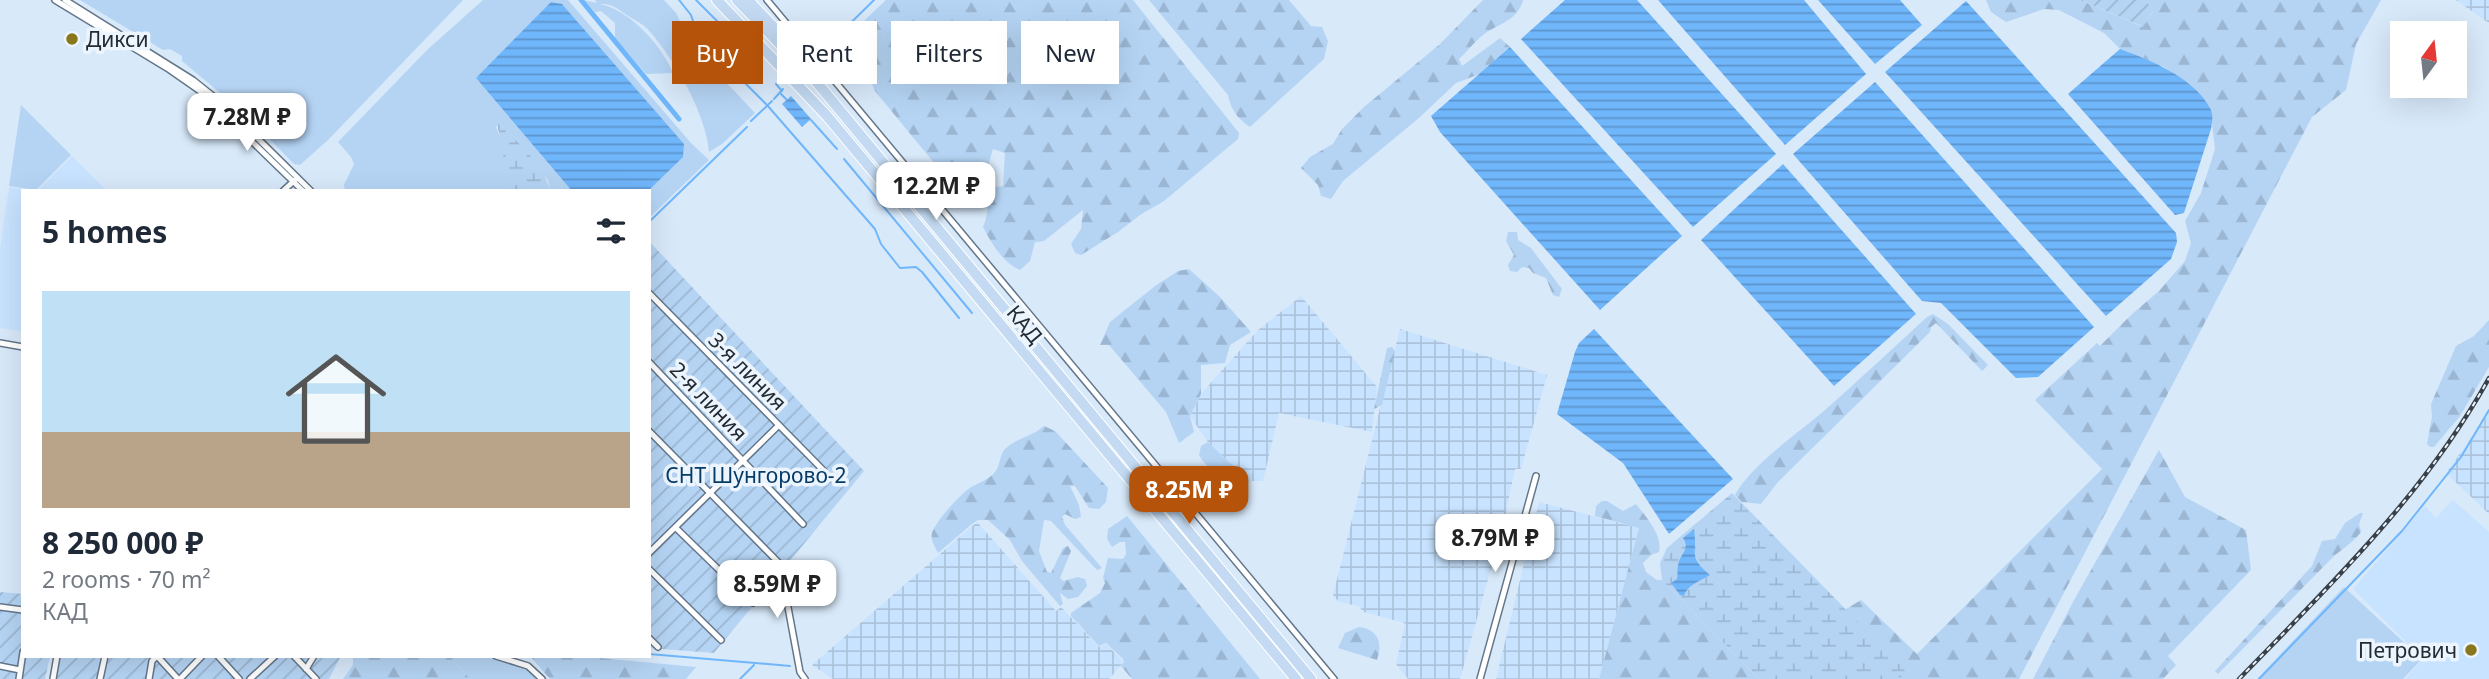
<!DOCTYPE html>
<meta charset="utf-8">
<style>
:root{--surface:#fff;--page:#f2f2f3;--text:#1f2937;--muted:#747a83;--accent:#b45309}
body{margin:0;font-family:"Noto Sans",sans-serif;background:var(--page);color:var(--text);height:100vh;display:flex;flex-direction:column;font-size:26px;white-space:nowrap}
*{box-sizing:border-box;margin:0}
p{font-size:23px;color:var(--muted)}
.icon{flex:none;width:38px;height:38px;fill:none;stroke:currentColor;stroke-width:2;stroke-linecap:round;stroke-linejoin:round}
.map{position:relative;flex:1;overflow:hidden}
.panel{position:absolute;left:21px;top:189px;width:630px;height:469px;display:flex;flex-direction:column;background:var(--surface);border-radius:0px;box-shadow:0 7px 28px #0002}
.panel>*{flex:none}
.banner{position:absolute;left:672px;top:21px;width:665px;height:63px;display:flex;gap:14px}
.needle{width:46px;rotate:15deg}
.tools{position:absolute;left:2390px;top:21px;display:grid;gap:14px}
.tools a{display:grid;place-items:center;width:77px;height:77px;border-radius:0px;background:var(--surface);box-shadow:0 7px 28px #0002;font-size:35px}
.price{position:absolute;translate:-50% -60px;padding:0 16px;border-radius:14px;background:#fff;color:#222;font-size:23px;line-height:46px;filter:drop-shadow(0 2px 4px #0008)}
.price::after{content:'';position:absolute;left:50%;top:42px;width:21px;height:16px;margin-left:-10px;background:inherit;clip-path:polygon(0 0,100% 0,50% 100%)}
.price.on{background:var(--accent);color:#fff}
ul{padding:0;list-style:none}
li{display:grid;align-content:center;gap:14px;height:371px;padding:0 21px}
li span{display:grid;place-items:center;height:217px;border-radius:0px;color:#555}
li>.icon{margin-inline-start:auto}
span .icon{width:126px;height:126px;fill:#fffc;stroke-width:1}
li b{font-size:30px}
h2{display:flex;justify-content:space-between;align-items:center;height:84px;padding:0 21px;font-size:30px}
.tag{padding:0 24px;border-radius:0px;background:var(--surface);box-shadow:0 7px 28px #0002;font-size:24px;line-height:63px}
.tag.on{background:var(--accent);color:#fff}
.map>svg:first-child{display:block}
.built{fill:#c8e3ff}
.industrial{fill:url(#industrial-grid)}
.green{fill:#b5d4f4}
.forest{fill:url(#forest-firs)}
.wetland{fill:url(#wetland-marsh)}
.garden{fill:url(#garden-furrows)}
.water{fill:url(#water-rules)}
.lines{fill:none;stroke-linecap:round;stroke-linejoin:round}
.stream{stroke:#70b6fb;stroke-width:2}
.canal{stroke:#70b6fb;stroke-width:5}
.street-casing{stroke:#64778a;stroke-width:8}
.highway-casing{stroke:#fff;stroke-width:12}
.street{stroke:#fff;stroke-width:5}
.highway{stroke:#c3daf2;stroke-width:10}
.rail-casing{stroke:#38414a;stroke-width:4.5}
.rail{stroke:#ecf5fe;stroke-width:2;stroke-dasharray:5;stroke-linecap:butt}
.poi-dot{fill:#8a771b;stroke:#ecf5fe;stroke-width:2.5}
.labels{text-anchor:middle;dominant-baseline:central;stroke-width:7;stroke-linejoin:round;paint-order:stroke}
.poi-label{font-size:21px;fill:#222a32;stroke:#ecf5fe;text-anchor:start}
.street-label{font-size:21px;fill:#222a32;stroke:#ecf5fe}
.park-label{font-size:21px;fill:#063b67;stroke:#ecf5fe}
</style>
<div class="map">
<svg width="2489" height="679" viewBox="0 0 2489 679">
<defs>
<pattern id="industrial-grid" width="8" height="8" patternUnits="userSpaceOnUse" patternTransform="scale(1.75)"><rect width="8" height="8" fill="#c8e3ff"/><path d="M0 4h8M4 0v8" fill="none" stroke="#acc3db"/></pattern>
<pattern id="forest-firs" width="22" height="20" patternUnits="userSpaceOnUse" patternTransform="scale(1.75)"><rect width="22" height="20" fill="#b5d4f4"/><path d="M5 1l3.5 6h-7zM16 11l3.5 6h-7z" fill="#9bb6d2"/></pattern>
<pattern id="wetland-marsh" width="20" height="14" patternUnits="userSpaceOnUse" patternTransform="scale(1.75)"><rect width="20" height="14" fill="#b5d4f4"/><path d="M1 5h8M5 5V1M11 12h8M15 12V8" fill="none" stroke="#9bb6d2"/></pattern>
<pattern id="garden-furrows" width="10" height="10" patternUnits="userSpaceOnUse" patternTransform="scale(1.75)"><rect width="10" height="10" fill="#b5d4f4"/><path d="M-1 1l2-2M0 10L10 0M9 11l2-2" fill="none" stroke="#9bb6d2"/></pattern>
<pattern id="water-rules" width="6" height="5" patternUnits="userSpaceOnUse" patternTransform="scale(1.75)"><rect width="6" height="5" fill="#70b6fb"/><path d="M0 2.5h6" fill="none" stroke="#5c94cc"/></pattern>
</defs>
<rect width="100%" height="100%" fill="#d8e9fa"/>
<path class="built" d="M72 156 107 191H37Z
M9 187 33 191H23V331L0 328V249Z
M2453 500 2489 532V679H2405L2423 659 2353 589 2425 506 2436 518Z"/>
<path class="industrial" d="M2456 0H2489V23Z
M1301 296 1377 387 1372 432 1279 413 1263 481H1249L1208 442 1190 416 1201 394 1258 330Z
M1400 329 1547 375 1521 469H1515L1503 526 1460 679H1408L1396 664 1405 623 1364 612 1358 606 1339 602 1333 595Z
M2489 413V514L2446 473Z
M1539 502 1639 528 1599 679H1496Z
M977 522 1056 611 1061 607 1099 647 1106 644 1122 660 1123 663 1109 679H833L812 665Z"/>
<path class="green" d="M80 0H463L328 140 300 165 294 164 243 112 182 61V56L170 49 163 50Z
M483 0H568L691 143 709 160 649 218 648 191 682 157 683 144 562 4 476 78 572 191H550L548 180 499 123 496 127 502 142 510 191H345L344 185 354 164 351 157 338 142 427 50Z
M583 0 597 3 595 0H664L676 13 692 46 755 113 722 144 709 152C706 114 675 60 650 32 644 24 636 21 628 16 619 9 611 3 600 4 629 10 661 44 673 73L646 74 615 38V23L601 11 595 12Z
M21 105 71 155 36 190 9 186Z
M1208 442 1249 481 1247 485 1242 486C1236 483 1233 479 1227 476 1213 467 1208 471 1199 455L1201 446Z
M2344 587 2422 659 2403 679H2257Z
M450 656C463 660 463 655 476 656 496 658 524 663 538 679H470Z"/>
<path class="forest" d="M886 0H1133L1239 133 1238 139 1164 201 1140 215 1118 232 1081 255 1075 253 1071 244 1081 229 1083 210 1044 241 1035 242 1030 261 1020 270C1003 263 991 243 983 227 989 214 986 200 994 187L1003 186 1005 153 993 149 984 179 953 186 875 91 850 34Z
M1149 0H1289L1311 26 1322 27 1328 41 1324 59 1250 127C1237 118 1231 110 1228 95Z
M1483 0H1523C1518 21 1497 24 1483 35 1474 42 1467 52 1459 59L1462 66 1500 38 1510 47 1480 74 1456 83 1419 118 1343 181 1331 199 1321 196 1318 185 1301 168 1310 157 1333 144 1342 129 1364 107 1440 44Z
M1986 0H2080L2143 27 2153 12 2146 0H2381L2356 44 2346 90 2312 117 2019 679H1850L1839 616 1846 609 1861 600 1917 654 2102 469 2035 400 2097 343 2100 346 2131 315 2159 291 2185 261 2191 243 2185 221 2201 193 2215 149 2210 108 2198 93 2164 67 2120 49 2104 33 2059 10 2044 9 2006 22 1991 12Z
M1508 232H1517L1518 240 1531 248 1562 289 1559 297 1553 295 1546 278 1533 273 1529 268 1522 267 1517 272 1510 271 1508 265 1514 255 1506 241Z
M1189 269 1220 297 1251 332 1230 345 1225 363 1201 365V394L1190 416 1194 432 1179 443 1166 412 1109 345H1100L1110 322 1155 286 1178 271Z
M1933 314 1948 324 1988 365 1982 371 1936 323 1931 327 1930 332 1778 482 1761 504 1742 502 1735 495C1750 466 1798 433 1824 411 1859 380 1893 348 1927 317Z
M2489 320V367L2460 416 2434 447H2430L2427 444 2432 417 2431 404 2456 346 2474 336Z
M1392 347 1395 351 1382 405 1374 409 1387 348Z
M1044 426 1055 431 1108 488 1106 502 1099 509 1089 508 1075 486H1070L1079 505 1081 517 1075 519 1065 514 1062 517 1065 525 1102 568 1097 570 1051 521 1044 520 1039 551 1047 572 1051 573 1063 548 1068 546 1071 551 1060 578 1063 581 1078 577 1085 579 1087 586 1078 597 1068 599 1060 593 1063 604 1060 606 1022 561 1010 540 988 520H978L972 524 938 553C935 547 930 540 932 533 936 521 957 498 967 490 976 483 988 481 995 472 1001 465 999 454 1006 448 1017 438 1033 436 1044 426Z
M2159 450 2185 497 2246 530 2251 570 2168 656 2176 665 2163 679H2033L2074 600Z
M1602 501H1607L1623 511 1636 504C1646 517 1663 535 1659 552L1651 555 1643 563 1646 572 1657 580H1662L1759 679H1599L1639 528 1595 516 1596 506Z
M2360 513H2363L2359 524 2361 532C2352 544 2340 550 2330 560L2218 674 2215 671 2312 566 2322 541 2335 539 2345 523Z
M1127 516 1260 679H1132L1121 666 1124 662 1123 659 1106 643 1099 646 1071 616V613L1100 593 1105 583 1103 578 1108 558 1123 559 1126 554 1125 542H1120L1112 547 1107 539 1108 529Z
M1359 627C1378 629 1383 643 1377 660L1338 648 1345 633Z
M353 656H450L470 679H343L353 665Z
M530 656H578L696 667 686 679H550Z"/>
<path class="wetland" d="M497 123H499C516 142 545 165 550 191H510Z
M1732 493 1905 670 1896 679H1759L1662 580 1660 563 1667 548Z"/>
<path class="garden" d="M2080 0H2146L2153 11 2144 27Z
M649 241 864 471 714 653 649 648Z
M0 592 23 594V656H50L45 679H0Z
M54 656H341L329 679H49Z"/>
<path class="water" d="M1565 0H1637L1776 154 1693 227 1521 39Z
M1658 0H1804L1866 74 1785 145Z
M1818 0H1900L1922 25 1875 64Z
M1966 1 2176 233 2177 242 2171 259 2106 316 1885 72Z
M551 2 562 4 684 144 683 157 648 191H572L476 78Z
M1510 47 1682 236 1600 310 1440 132 1431 116Z
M2120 49C2151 60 2194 78 2210 108 2214 115 2212 122 2211 129L2184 213 2175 215 2068 94Z
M1875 82 2094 327 2038 377 2016 378 1941 303 1922 301 1793 154Z
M791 96 811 119 802 127 782 104Z
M1783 164 1916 314 1834 386 1701 240Z
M1594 329 1733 479 1669 534 1623 463 1557 414 1575 352 1579 343Z
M1694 529C1698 556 1687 555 1710 575 1700 581 1687 585 1684 596L1680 595 1671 583 1677 579C1678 575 1677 571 1678 566 1679 554 1691 550 1683 538Z"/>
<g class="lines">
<path class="stream" d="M679 0 691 15 698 36 767 105 875 229 881 244 900 268 916 267 922 272 959 318
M696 0 749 53
M822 51 874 0
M756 61 762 67
M776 84 782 91
M780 93 786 99
M774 99 783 89
M811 120 837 149
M751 121 772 101
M844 159 972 313
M650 221 747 127
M649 654 790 666
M740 679 754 665
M2259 679 2402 531 2461 457 2489 410"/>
<path class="canal" d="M581 0 679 119"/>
<g class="street-casing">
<path id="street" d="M55 0 167 68 200 91 303 191
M65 0 193 80 223 104 311 191
M767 0 1334 679
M283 191 295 180
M649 293 824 471
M0 343 23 347
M649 362 803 524
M649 431 780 564 800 672 805 679
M676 528 753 603
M649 553 779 425
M649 569 721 640
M0 607 23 610
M649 638 658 647
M157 656 178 679
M218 656 239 679
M294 656 316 679
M496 656 528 666 542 679
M0 666 20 670
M306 669 314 656
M19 679 23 652
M53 679 57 656
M100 679 105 656
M149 679 152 661 157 656
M180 679 202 656
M250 679 275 656
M1480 679 1536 476"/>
</g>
<g class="highway-casing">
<path id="highway" d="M717 0 827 116 1296 679
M737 0 814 79 1311 679
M748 0 783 37"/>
</g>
<use href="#street" class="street"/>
<use href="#highway" class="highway"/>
<g class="rail-casing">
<path id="rail" d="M2239 679C2330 585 2425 494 2489 378"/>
</g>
<use href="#rail" class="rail"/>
</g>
<g class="poi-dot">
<circle cx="72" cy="39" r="7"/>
<circle cx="2471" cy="650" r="7"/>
</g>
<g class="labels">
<g class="poi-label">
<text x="86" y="39">Дикси</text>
<text x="2457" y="650" text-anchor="end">Петрович</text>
</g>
<g class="street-label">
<text transform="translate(1025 324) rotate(50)">КАД</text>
<text transform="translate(748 371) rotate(45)">3-я линия</text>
<text transform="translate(709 401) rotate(46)">2-я линия</text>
</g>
<g class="park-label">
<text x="756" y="475">СНТ Шунгорово-2</text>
</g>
</g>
</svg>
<div class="tools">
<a><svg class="needle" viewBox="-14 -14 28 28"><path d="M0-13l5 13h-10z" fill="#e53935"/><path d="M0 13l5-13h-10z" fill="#747a83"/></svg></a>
</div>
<b class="price" style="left:247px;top:153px">7.28M ₽</b>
<b class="price" style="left:936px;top:222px">12.2M ₽</b>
<b class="price on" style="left:1189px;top:526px">8.25M ₽</b>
<b class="price" style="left:1495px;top:574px">8.79M ₽</b>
<b class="price" style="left:777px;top:620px">8.59M ₽</b>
<div class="banner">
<a class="tag on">Buy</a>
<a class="tag">Rent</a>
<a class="tag">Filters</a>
<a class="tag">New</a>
</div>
<section class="panel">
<h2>5 homes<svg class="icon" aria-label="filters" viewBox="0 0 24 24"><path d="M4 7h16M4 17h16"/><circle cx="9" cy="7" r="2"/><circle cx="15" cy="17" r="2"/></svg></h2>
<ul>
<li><span style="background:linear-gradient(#bfe0f5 65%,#b9a48a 0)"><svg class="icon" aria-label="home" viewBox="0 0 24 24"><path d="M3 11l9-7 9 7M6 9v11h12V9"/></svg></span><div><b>8 250 000 ₽</b><p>2 rooms · 70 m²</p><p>КАД</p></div></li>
</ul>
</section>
</div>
